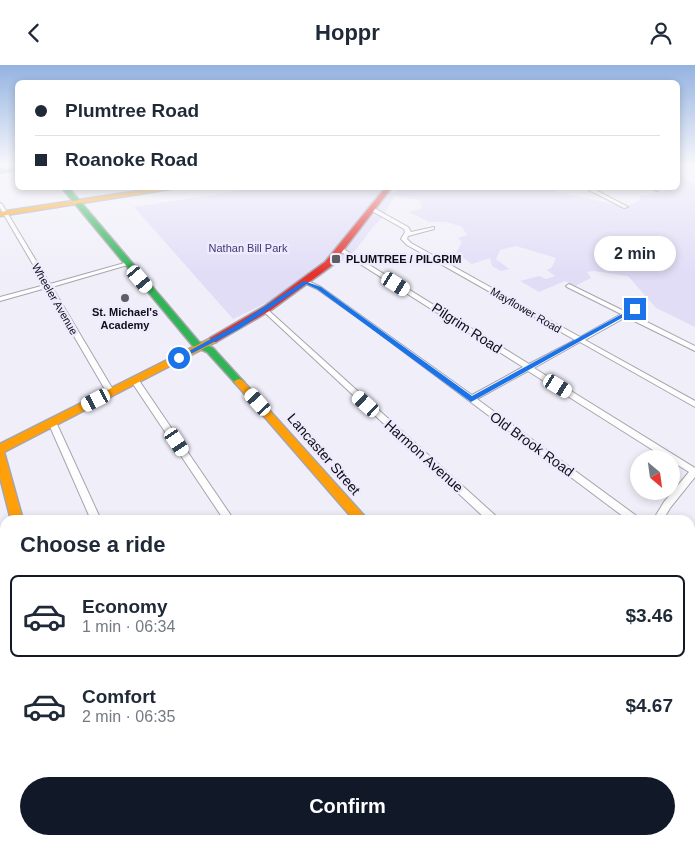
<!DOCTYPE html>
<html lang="en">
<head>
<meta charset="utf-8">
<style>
	:root { --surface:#fff; --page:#f6f6f7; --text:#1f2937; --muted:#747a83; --line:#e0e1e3; --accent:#111827 }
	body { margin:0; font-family:Helvetica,sans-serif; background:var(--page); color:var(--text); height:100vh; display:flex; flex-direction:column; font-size:19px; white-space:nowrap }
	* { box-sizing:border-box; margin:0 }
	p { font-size:16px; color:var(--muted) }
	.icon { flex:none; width:28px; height:28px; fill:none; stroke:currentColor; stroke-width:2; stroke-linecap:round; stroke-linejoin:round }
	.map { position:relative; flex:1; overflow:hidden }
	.panel { position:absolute; left:0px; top:450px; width:695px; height:330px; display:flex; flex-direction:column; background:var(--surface); border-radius:15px 15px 0 0; box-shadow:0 2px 8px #0003 }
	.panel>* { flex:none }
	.guide { position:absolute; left:15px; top:15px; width:665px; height:110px; border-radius:8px; box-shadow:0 2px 8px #0003; display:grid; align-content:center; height:110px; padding:0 20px; background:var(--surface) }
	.needle { width:32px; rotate:151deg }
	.fabs { position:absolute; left:630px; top:385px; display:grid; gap:10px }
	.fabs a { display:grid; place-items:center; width:50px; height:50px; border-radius:50%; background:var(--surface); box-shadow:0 2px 8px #0003; font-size:25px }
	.end { position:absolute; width:22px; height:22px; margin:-11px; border:6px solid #1a73e8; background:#fff; box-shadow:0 0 0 2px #fff }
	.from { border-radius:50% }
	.bubble { position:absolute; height:35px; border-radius:18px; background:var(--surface); box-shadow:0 2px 8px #0003; font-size:16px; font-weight:600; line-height:35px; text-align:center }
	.car { position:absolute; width:15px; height:30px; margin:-15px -8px; border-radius:6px; box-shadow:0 0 4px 1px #0007; background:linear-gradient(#fff 24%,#345 0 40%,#fff 0 76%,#345 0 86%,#fff 0) }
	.guide b { display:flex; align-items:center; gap:18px; height:48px; font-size:19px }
	.guide b+b { border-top:1px solid var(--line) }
	.guide i { width:12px; height:12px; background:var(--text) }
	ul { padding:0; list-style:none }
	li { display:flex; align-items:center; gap:15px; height:82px; margin:0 10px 8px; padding:0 10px; border:2px solid transparent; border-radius:8px }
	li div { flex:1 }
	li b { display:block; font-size:19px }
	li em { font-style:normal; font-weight:600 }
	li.on { border-color:var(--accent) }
	li>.icon { width:45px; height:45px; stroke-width:1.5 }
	h2 { padding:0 20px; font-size:22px; line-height:60px }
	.cta { display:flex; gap:10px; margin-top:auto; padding:10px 20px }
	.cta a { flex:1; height:58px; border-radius:30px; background:var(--accent); color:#fff; font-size:20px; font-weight:600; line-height:58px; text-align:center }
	header { display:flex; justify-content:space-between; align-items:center; height:65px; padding:0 20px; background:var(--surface); font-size:22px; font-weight:600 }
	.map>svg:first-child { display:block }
	.green { fill:#e1ddf7 }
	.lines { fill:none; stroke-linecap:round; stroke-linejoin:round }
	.street-casing { stroke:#a6a5ad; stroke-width:2 }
	.fast-casing { stroke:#a6a5ad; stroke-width:3 }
	.slow-casing { stroke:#a6a5ad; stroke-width:3 }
	.jam-casing { stroke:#a6a5ad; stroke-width:3 }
	.street { fill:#fdfdfe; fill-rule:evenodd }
	.fast { fill:#30b455; fill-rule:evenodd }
	.slow { fill:#ff9f0a; fill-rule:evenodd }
	.jam { fill:#e5322d; fill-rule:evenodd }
	.route { fill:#1a73e8 }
	.poi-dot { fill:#5e5d65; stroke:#edebfd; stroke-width:2 }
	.labels { text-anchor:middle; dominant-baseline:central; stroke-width:5; stroke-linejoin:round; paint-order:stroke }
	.far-park-label { font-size:11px; fill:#453674; stroke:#edebfd }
	.far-poi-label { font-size:11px; font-weight:bold; fill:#0f0e15; stroke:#edebfd; text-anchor:start }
	.far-street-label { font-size:11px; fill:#0f0e15; stroke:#edebfd }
	.street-label { font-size:14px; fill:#0f0e15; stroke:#edebfd }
</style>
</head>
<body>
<header><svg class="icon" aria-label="back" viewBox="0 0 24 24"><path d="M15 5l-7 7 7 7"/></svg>Hoppr<svg class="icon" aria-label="person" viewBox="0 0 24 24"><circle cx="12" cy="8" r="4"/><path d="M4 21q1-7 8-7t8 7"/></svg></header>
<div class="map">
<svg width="695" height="780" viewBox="0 0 695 780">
	<rect width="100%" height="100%" fill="#f0eff9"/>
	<!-- green -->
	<polygon class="green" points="678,108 695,119 691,120 695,122 695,262 656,243 628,211 594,206 587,207 591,213 575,221 565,216 539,227 520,216 539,211 546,214 555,211 547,205 552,202 556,193 516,181 500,185 496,194 509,204 501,206 492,201 490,193 472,199 456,188 462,177 458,173 467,170 462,162 447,157 429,157 409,147 421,143 422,139 419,135 394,131 383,152 372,163 355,186 320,212 233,254 134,142 256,123 386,122 393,128 398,122 551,122 558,127 626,142 640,135 640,131 662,127 670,123 678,122"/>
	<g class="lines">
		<!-- street casing -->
		<g class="street-casing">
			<g id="street">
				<polygon points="583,122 590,122 628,142 624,143"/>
				<polygon points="649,122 656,122 659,125 657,126"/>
				<polygon points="0,138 2,139 50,219 128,197 131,199 52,222 115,328 114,330 111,331 107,328 46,223 0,236 0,232 45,220 0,143"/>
				<polygon points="370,143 374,143 408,162 411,167 434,162 434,164 408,171 407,174 411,178 580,272 621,249 567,222 566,221 569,219 626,247 643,238 647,238 647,240 631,249 695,281 695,286 693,285 626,252 585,275 695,336 695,342 580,277 534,303 695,403 695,412 670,443 663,455 653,455 664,437 689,407 671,396 671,394 667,394 528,306 477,334 638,452 640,455 628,455 368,260 317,224 304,218 304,216 306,215 321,222 472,330 523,302 338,185 338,183 342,183 529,299 575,275 407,180 401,174 405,167 404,164 370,145"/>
				<polygon points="265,243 267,244 497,452 499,455 487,455 263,246 263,244"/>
				<polygon points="132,314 138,314 234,455 224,455 131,316"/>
				<polygon points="52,354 56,357 101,455 91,455 48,357"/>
				<polygon points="690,489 695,492 695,502 690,499"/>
				<polygon points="204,775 223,775 221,780 202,780"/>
				<polygon points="506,775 523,775 521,780 504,780"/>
			</g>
		</g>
		<!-- fast casing -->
		<g class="fast-casing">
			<g id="fast">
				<polygon points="18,101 18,104 0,108 0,104"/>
				<polygon points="61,122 68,122 199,277 213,283 242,315 244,317 242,319 236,319 207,287 193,281"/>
			</g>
		</g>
		<!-- slow casing -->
		<g class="slow-casing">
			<g id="slow">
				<polygon points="165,122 183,122 0,151 0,147"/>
				<polygon points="213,272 217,275 216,277 4,387 23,455 11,455 0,412 0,379"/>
				<polygon points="239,314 242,315 368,455 354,455 236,319 234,317 236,315"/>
			</g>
		</g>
		<!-- jam casing -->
		<g class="jam-casing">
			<g id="jam">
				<polygon points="386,122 392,122 331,201 271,245 216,277 210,277 210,273 265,241 325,197"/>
				<polygon points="94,775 114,775 116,780 96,780"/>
			</g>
		</g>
		<!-- street -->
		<use href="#street" class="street"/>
		<!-- fast -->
		<use href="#fast" class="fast"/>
		<!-- slow -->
		<use href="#slow" class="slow"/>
		<!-- jam -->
		<use href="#jam" class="jam"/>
	</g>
	<!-- sky -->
	<linearGradient id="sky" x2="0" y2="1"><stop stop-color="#94b3e1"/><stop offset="0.48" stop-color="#f8f8fc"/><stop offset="1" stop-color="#f8f8fc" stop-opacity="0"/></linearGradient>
	<rect width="695" height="209" fill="url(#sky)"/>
	<!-- route -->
	<polygon class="route" points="304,216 321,222 472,331 633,243 638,244 471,337 317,224 306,219 239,264 181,294 176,293 235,261"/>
	<!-- markers -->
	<g class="poi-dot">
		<rect x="331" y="189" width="10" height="10" rx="2.5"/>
		<circle cx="125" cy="233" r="5"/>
	</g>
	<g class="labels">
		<!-- far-park labels -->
		<g class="far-park-label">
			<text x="248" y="183">Nathan Bill Park</text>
		</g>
		<!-- far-poi labels -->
		<g class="far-poi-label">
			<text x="346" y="194">PLUMTREE / PILGRIM</text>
			<text x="125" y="247" text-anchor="middle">St. Michael's<tspan x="125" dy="13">Academy</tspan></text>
		</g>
		<!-- far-street labels -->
		<g class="far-street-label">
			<text transform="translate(55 234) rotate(60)">Wheeler Avenue</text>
			<text transform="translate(526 245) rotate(30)">Mayflower Road</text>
		</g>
		<!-- street labels -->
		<g class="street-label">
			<text transform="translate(467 263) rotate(33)">Pilgrim Road</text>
			<text transform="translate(532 379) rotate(36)">Old Brook Road</text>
			<text transform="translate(324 389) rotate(49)">Lancaster Street</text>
			<text transform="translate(424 391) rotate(42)">Harmon Avenue</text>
		</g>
	</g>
</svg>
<div class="fabs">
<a><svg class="needle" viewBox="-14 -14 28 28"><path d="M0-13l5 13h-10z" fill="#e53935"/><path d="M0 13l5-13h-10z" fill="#747a83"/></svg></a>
</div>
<i class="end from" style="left:179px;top:293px"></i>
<i class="end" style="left:635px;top:244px"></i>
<div class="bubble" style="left:594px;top:171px;width:82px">2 min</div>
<i class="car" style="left:140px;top:214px;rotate:140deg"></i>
<i class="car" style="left:396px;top:219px;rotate:122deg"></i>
<i class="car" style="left:558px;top:321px;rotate:121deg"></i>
<i class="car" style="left:96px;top:335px;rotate:243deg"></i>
<i class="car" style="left:258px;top:337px;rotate:318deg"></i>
<i class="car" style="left:366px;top:339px;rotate:312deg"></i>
<i class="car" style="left:177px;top:377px;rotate:146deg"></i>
<div class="guide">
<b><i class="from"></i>Plumtree Road</b>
<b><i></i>Roanoke Road</b>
</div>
<section class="panel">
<h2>Choose a ride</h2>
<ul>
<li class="on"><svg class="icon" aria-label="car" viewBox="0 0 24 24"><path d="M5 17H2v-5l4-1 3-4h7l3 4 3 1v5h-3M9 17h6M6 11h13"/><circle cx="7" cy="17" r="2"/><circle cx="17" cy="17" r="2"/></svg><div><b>Economy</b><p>1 min · 06:34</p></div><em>$3.46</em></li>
<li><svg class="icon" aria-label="car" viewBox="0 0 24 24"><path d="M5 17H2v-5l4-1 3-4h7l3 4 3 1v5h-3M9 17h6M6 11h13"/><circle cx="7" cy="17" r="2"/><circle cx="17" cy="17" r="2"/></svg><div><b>Comfort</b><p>2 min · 06:35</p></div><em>$4.67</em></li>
</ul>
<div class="cta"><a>Confirm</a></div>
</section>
</div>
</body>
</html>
